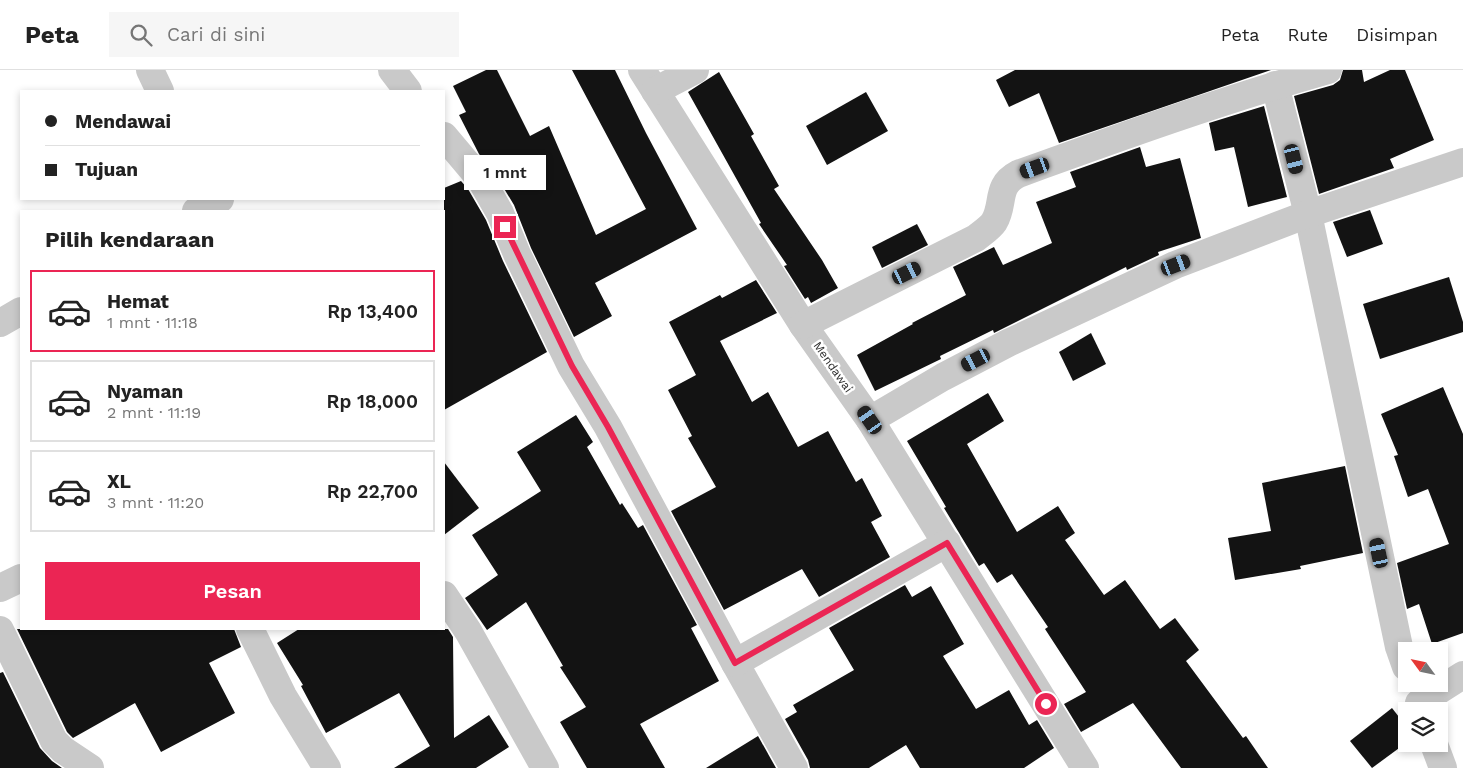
<!DOCTYPE html>
<html lang="id">
<head>
<meta charset="utf-8">
<style>
	:root { --surface:#fff; --page:#f6f6f6; --text:#222; --muted:#767676; --line:#e0e0e0; --accent:#eb2554 }
	body { margin:0; font-family:"Work Sans",sans-serif; background:var(--page); color:var(--text); height:100vh; display:flex; flex-direction:column; font-size:19px; white-space:nowrap }
	* { box-sizing:border-box; margin:0 }
	p { font-size:16px; color:var(--muted) }
	.icon { flex:none; width:28px; height:28px; fill:none; stroke:currentColor; stroke-width:2; stroke-linecap:round; stroke-linejoin:round }
	.map { position:relative; flex:1; overflow:hidden }
	.sheet { position:absolute; left:20px; top:140px; width:425px; height:420px; display:flex; flex-direction:column; background:var(--surface); border-radius:0px; box-shadow:0 2px 8px #0003 }
	.sheet>* { flex:none }
	.top-card { position:absolute; left:20px; top:20px; width:425px; height:110px; border-radius:0px; box-shadow:0 2px 8px #0003; display:grid; align-content:center; height:110px; padding:0 25px; background:var(--surface) }
	.needle { width:32px; rotate:303deg }
	.buttons { position:absolute; left:1398px; top:572px; display:grid; gap:10px }
	.buttons a { display:grid; place-items:center; width:50px; height:50px; border-radius:0px; background:var(--surface); box-shadow:0 2px 8px #0003; font-size:25px }
	.end { position:absolute; width:22px; height:22px; margin:-11px; border:6px solid #eb2554; background:#fff; box-shadow:0 0 0 2px #fff }
	.from { border-radius:50% }
	.bubble { position:absolute; height:35px; border-radius:0px; background:var(--surface); box-shadow:0 2px 8px #0003; font-size:16px; font-weight:600; line-height:35px; text-align:center }
	.car { position:absolute; width:15px; height:30px; margin:-15px -8px; border-radius:6px; box-shadow:0 0 4px 1px #0007; background:linear-gradient(#222 24%,#8ab4d8 0 40%,#222 0 76%,#8ab4d8 0 86%,#222 0) }
	.top-card b { display:flex; align-items:center; gap:18px; height:48px; font-size:19px }
	.top-card b+b { border-top:1px solid var(--line) }
	.top-card i { width:12px; height:12px; background:var(--text) }
	ul { padding:0; list-style:none }
	li { display:flex; align-items:center; gap:15px; height:82px; margin:0 10px 8px; padding:0 15px; border:2px solid var(--line); border-radius:0px }
	li div { flex:1 }
	li b { display:block; font-size:19px }
	li em { font-style:normal; font-weight:600 }
	li.current { border-color:var(--accent) }
	li>.icon { width:45px; height:45px; stroke-width:1.5 }
	h2 { padding:0 25px; font-size:22px; line-height:60px }
	.cta { display:flex; gap:10px; margin-top:auto; padding:10px 25px }
	.cta a { flex:1; height:58px; border-radius:0px; background:var(--accent); color:#fff; font-size:20px; font-weight:600; line-height:58px; text-align:center }
	header { display:flex; align-items:center; gap:30px; box-sizing:border-box; height:70px; padding:0 25px; background:var(--surface); border-bottom:1px solid var(--line) }
	header strong { font-size:24px }
	nav { display:flex; gap:28px; margin-inline-start:auto; font-size:18px }
	.search { width:350px; height:45px; background:var(--page); display:flex; align-items:center; gap:12px; box-sizing:border-box; padding:0 18px; border-radius:0px; color:var(--muted); font-size:19px }
	.map>svg:first-child { display:block }
	.building { fill:#131313 }
	.lines { fill:none; stroke-linecap:round; stroke-linejoin:round }
	.minor { stroke:#c9c9c9; stroke-width:28 }
	.route { stroke:#eb2554; stroke-width:6 }
	.labels { text-anchor:middle; dominant-baseline:central; stroke-width:5; stroke-linejoin:round; paint-order:stroke }
	.street-label { font-size:12px; fill:#2c2c2c; stroke:#fff }
</style>
</head>
<body>
<header>
<strong>Peta</strong>
<div class="search"><svg class="icon" aria-label="search" viewBox="0 0 24 24"><circle cx="10" cy="10" r="6"/><path d="M15 15l6 6"/></svg>Cari di sini</div>
<nav><a>Peta</a><a>Rute</a><a>Disimpan</a></nav>
</header>
<div class="map">
<svg width="1463" height="698" viewBox="0 0 1463 698">
	<rect width="100%" height="100%" fill="#fff"/>
	<!-- building -->
	<g class="building">
		<polygon points="486,0 497,0 530,66 549,56 596,165 646,139 572,0 615,0 646,63 697,159 595,213 612,246 574,267 531,178 514,135 494,102 479,84 459,45 466,42 453,16"/>
		<polygon points="1015,0 1271,0 1059,73 1039,23 1009,37 996,10"/>
		<polygon points="1343,0 1362,0 1364,12 1390,0 1405,0 1434,70 1390,89 1394,98 1319,124 1294,26 1333,15 1340,10"/>
		<polygon points="719,2 754,64 751,66 779,116 774,119 822,190 838,218 811,233 808,227 805,229 784,196 787,195 759,154 761,153 688,22"/>
		<polygon points="866,22 888,61 827,95 806,56"/>
		<polygon points="1264,36 1287,127 1248,137 1234,77 1215,81 1209,53"/>
		<polygon points="1140,77 1146,97 1180,88 1201,168 1158,182 1159,185 1127,200 1126,197 994,263 993,260 940,286 941,289 875,321 857,285 913,254 912,253 966,225 953,197 994,177 1003,195 1052,173 1036,132 1076,117 1070,102"/>
		<polygon points="461,111 468,119 486,150 503,191 547,282 444,340 444,118"/>
		<polygon points="1370,140 1383,174 1347,187 1333,152"/>
		<polygon points="917,154 928,175 882,198 872,177"/>
		<polygon points="1449,207 1463,252 1463,262 1380,289 1363,234"/>
		<polygon points="756,210 777,243 720,271 752,332 768,322 798,377 828,361 856,412 862,408 882,446 871,452 890,487 819,527 802,499 724,540 671,441 716,417 688,368 692,366 668,320 696,305 669,252 720,225 722,228"/>
		<polygon points="1091,263 1106,294 1073,311 1059,282"/>
		<polygon points="1443,317 1463,364 1463,563 1432,574 1419,534 1407,539 1397,493 1449,474 1428,419 1408,427 1394,386 1398,385 1381,344"/>
		<polygon points="988,323 1004,351 967,374 1017,462 1058,436 1075,463 1065,470 1104,525 1125,510 1160,559 1175,548 1199,580 1186,591 1243,668 1246,666 1268,698 1181,698 1133,633 1081,662 1064,634 1086,622 1045,559 1048,557 1012,504 997,513 984,493 979,496 944,438 946,437 907,371"/>
		<polygon points="576,345 593,372 587,377 620,435 622,433 638,458 643,455 697,555 691,558 719,611 640,654 665,698 587,698 560,652 586,637 560,597 563,596 526,532 487,560 465,528 498,505 472,465 541,421 517,382"/>
		<polygon points="444,392 479,438 444,465"/>
		<polygon points="1345,396 1363,483 1300,496 1301,499 1235,510 1228,468 1271,461 1262,413"/>
		<polygon points="905,515 912,527 931,516 964,574 943,586 976,639 1009,620 1029,655 1037,650 1054,678 1024,698 920,698 906,675 869,698 810,698 808,690 785,649 797,642 793,635 854,600 829,558"/>
		<polygon points="17,559 234,559 241,577 209,593 235,643 161,682 135,633 73,668 67,662"/>
		<polygon points="299,559 448,559 453,567 454,668 489,645 509,677 476,698 394,698 430,676 399,623 326,663 301,616 303,615 277,573"/>
		<polygon points="3,602 40,678 52,691 62,698 0,698 0,603"/>
		<polygon points="1392,638 1406,656 1406,673 1372,698 1350,671"/>
		<polygon points="758,666 776,698 706,698"/>
	</g>
	<g class="lines">
		<!-- minor -->
		<g class="minor">
			<polyline points="150,0 160,21"/>
			<polyline points="392,0 408,21"/>
			<polyline points="642,0 803,255 870,350 1085,698"/>
			<polyline points="1275,15 1308,144 1399,577 1406,597"/>
			<polyline points="655,21 695,0"/>
			<polyline points="444,66 481,110 500,143 517,184 571,296 608,357 735,593 794,698"/>
			<polyline points="196,141 220,129"/>
			<polyline points="0,253 21,241"/>
			<path d="M 803,255 L 976,168 C 982,163 990,158 994,152 C 1005,134 995,116 1018,104 C 1120,67 1223,30 1328,0"/>
			<polyline points="870,350 943,307 1008,273 1175,195 1308,144 1463,92"/>
			<polyline points="0,518 21,508"/>
			<polyline points="444,525 468,561 545,698"/>
			<polyline points="250,559 283,626 327,698"/>
			<polyline points="0,560 54,671 63,680 90,698"/>
			<polyline points="735,593 947,473"/>
			<polyline points="1419,633 1463,605"/>
			<polyline points="1434,674 1443,698"/>
		</g>
	</g>
	<g class="lines">
		<!-- route -->
		<polyline class="route" points="505,157 572,296 608,357 735,593 947,473 1046,634"/>
	</g>
	<g class="labels">
		<!-- street labels -->
		<g class="street-label">
			<text transform="translate(833 297) rotate(55)">Mendawai</text>
		</g>
	</g>
</svg>
<div class="buttons">
<a><svg class="needle" viewBox="-14 -14 28 28"><path d="M0-13l5 13h-10z" fill="#e53935"/><path d="M0 13l5-13h-10z" fill="#767676"/></svg></a>
<a><svg class="icon" aria-label="layers" viewBox="0 0 24 24"><path d="M12 4l9 5-9 5-9-5zM3 14l9 5 9-5"/></svg></a>
</div>
<i class="end from" style="left:1046px;top:634px"></i>
<i class="end" style="left:505px;top:157px"></i>
<div class="bubble" style="left:464px;top:85px;width:82px">1 mnt</div>
<i class="car" style="left:1294px;top:89px;rotate:166deg"></i>
<i class="car" style="left:1035px;top:98px;rotate:250deg"></i>
<i class="car" style="left:1176px;top:195px;rotate:69deg"></i>
<i class="car" style="left:907px;top:203px;rotate:64deg"></i>
<i class="car" style="left:976px;top:290px;rotate:243deg"></i>
<i class="car" style="left:870px;top:350px;rotate:325deg"></i>
<i class="car" style="left:1379px;top:483px;rotate:348deg"></i>
<div class="top-card">
<b><i class="from"></i>Mendawai</b>
<b><i></i>Tujuan</b>
</div>
<section class="sheet">
<h2>Pilih kendaraan</h2>
<ul>
<li class="current"><svg class="icon" aria-label="car" viewBox="0 0 24 24"><path d="M5 17H2v-5l4-1 3-4h7l3 4 3 1v5h-3M9 17h6M6 11h13"/><circle cx="7" cy="17" r="2"/><circle cx="17" cy="17" r="2"/></svg><div><b>Hemat</b><p>1 mnt · 11:18</p></div><em>Rp 13,400</em></li>
<li><svg class="icon" aria-label="car" viewBox="0 0 24 24"><path d="M5 17H2v-5l4-1 3-4h7l3 4 3 1v5h-3M9 17h6M6 11h13"/><circle cx="7" cy="17" r="2"/><circle cx="17" cy="17" r="2"/></svg><div><b>Nyaman</b><p>2 mnt · 11:19</p></div><em>Rp 18,000</em></li>
<li><svg class="icon" aria-label="car" viewBox="0 0 24 24"><path d="M5 17H2v-5l4-1 3-4h7l3 4 3 1v5h-3M9 17h6M6 11h13"/><circle cx="7" cy="17" r="2"/><circle cx="17" cy="17" r="2"/></svg><div><b>XL</b><p>3 mnt · 11:20</p></div><em>Rp 22,700</em></li>
</ul>
<div class="cta"><a>Pesan</a></div>
</section>
</div>
</body>
</html>
